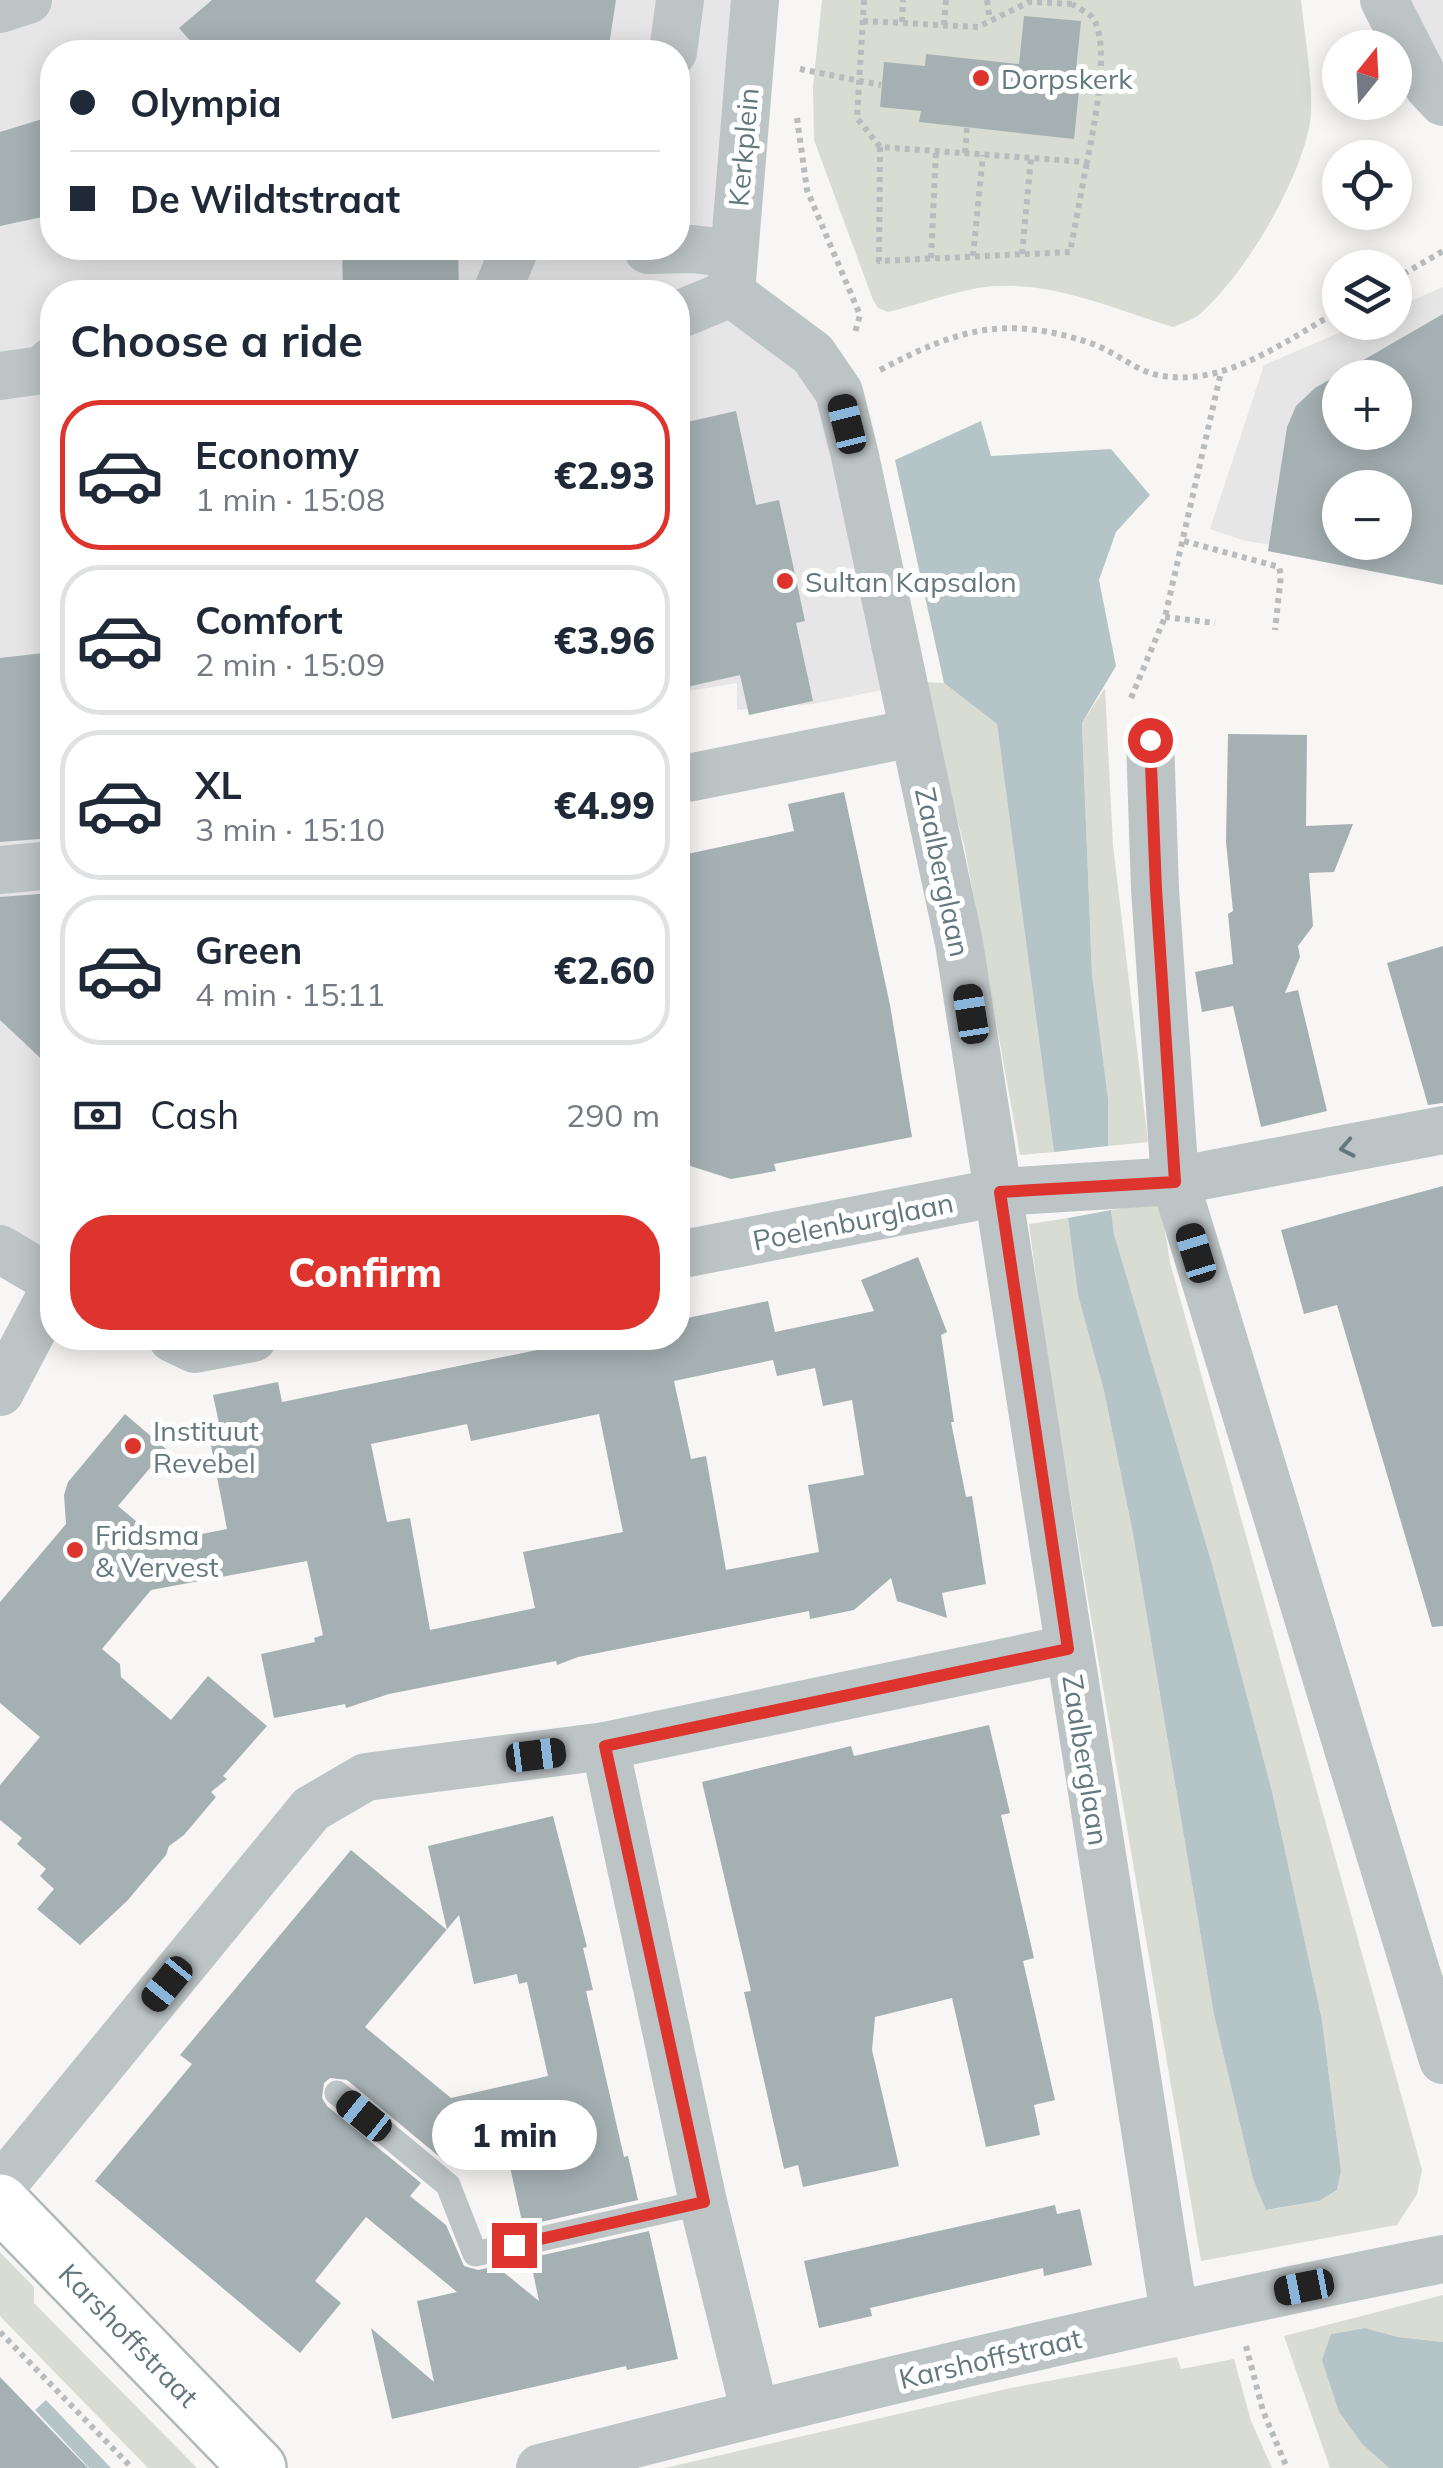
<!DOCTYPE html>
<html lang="en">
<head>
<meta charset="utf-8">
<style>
	:root { --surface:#fff; --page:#f2f2f3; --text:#1f2937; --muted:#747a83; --line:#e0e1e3; --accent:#dd342e }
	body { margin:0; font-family:Mulish,sans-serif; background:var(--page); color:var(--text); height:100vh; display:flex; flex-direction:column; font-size:38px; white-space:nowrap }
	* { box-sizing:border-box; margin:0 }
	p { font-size:32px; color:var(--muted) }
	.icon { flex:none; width:55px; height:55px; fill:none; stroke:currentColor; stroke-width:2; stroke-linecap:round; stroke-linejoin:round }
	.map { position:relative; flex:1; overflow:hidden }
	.panel { position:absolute; left:40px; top:280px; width:650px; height:1070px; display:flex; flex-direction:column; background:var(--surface); border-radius:40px; box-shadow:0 5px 25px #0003 }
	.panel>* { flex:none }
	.hud { position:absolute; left:40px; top:40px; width:650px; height:220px; border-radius:40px; box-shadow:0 5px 25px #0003; display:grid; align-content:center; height:220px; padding:0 30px; background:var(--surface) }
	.needle { width:65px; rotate:18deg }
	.controls { position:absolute; left:1322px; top:30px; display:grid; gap:20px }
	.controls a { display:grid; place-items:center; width:90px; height:90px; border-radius:50%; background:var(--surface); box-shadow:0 5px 25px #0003; font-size:50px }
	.end { position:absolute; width:45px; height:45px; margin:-22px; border:12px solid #dd342e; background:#fff; box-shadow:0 0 0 5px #fff }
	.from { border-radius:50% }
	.bubble { position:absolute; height:70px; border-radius:35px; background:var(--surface); box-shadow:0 5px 25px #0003; font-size:32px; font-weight:800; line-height:70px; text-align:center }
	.car { position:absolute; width:30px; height:60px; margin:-30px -15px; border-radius:12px; box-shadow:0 0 8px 2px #0007; background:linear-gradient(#222 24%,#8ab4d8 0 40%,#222 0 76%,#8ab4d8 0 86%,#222 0) }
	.hud b { display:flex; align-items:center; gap:35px; height:95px; font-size:38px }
	.hud b+b { border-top:2px solid var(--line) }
	.hud i { width:25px; height:25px; background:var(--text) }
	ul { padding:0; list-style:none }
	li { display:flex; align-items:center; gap:30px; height:150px; margin:0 20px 15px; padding:0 10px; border:5px solid var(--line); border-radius:40px }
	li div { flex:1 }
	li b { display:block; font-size:38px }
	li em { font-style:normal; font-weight:800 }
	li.active { border-color:var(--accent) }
	li>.icon { width:90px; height:90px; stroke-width:1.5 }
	h2 { padding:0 30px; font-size:45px; line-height:120px }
	.pay { display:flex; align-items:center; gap:25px; height:110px; padding:0 30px; font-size:38px }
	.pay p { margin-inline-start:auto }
	.button { display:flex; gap:20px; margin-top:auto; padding:20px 30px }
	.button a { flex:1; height:115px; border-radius:40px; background:var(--accent); color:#fff; font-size:40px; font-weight:800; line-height:115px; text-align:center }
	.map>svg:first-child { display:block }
	.built { fill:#e5e6e5; fill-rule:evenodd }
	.green { fill:#d8dcd3 }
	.water { fill:#b5c5c7 }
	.building { fill:#a5b0b3; fill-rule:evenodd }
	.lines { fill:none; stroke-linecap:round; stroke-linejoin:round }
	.secondary-casing { stroke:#b0b8ba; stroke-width:60 }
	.path { stroke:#b8bcbe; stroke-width:6; stroke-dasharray:5 5; stroke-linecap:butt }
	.lane { stroke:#bdc4c6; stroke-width:25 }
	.street { stroke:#bdc4c6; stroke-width:48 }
	.secondary { stroke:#fff; stroke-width:55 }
	.oneway { stroke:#63787e }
	.route { stroke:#dd342e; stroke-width:12 }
	.poi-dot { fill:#dd342e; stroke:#fff; stroke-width:4 }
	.labels { text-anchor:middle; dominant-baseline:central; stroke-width:10; stroke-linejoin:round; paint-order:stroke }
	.poi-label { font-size:28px; fill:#63787e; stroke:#fff; text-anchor:start }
	.street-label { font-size:28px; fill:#63787e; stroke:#fff }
</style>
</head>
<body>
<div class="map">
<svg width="1443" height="2468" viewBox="0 0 1443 2468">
	<rect width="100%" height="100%" fill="#f7f6f4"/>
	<!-- built -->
	<g class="built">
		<path d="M 0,0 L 755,0 L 731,293 L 813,354 L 922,682 L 813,704 L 737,710 L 737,683 L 678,693 L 678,292 L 52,292 L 52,1280 L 0,1249 ZM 52,52 L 678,52 L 678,248 L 52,248 Z"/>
		<polygon points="1384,0 1443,0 1443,102"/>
		<path d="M 1443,287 L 1443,572 L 1246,541 L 1210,529 L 1264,365 L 1362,323 L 1395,322 L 1395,308 ZM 1340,378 L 1395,378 L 1395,432 L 1340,432 ZM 1340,488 L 1395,488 L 1395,542 L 1340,542 Z"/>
	</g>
	<!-- green -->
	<g class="green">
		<path d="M 822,0 L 1301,0 C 1304,31 1315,95 1310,123 C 1299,183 1246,273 1200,314 C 1193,320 1182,323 1173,327 C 1111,308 1044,277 978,288 C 948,293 918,305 888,312 L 878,308 L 873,300 L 814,140 L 813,86 Z"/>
		<polygon points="922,682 944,683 997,724 1054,1152 1020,1155 965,849"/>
		<polygon points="1105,688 1113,845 1148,1142 1108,1146 1108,1098 1092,974 1082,723"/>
		<polygon points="1160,1202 1170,1262 1422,2170 1417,2194 1397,2225 1201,2261 1047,1360 1029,1224 1068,1218 1078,1295 1104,1391 1133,1534 1214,2015 1253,2179 1267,2210 1319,2201 1337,2190 1341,2171 1322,2020 1272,1791 1212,1564 1114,1234 1111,1210"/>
		<polygon points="0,2252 34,2287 34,2303 197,2468 148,2468 0,2316"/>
		<polygon points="1443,2295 1443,2342 1398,2337 1365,2328 1331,2334 1323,2360 1339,2412 1362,2444 1389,2468 1330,2468 1284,2336"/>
		<polygon points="1177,2357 1181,2369 1234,2359 1251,2421 1272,2468 665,2468 1011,2388"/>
	</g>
	<!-- water -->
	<g class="water">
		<polygon points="981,421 991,456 1111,449 1150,495 1116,532 1099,580 1116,666 1082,723 1092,974 1108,1098 1108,1146 1054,1152 997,724 944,683 895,460"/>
		<polygon points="1111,1210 1114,1234 1212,1564 1272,1791 1322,2020 1341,2171 1337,2190 1319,2201 1266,2210 1253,2179 1214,2015 1133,1534 1104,1391 1078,1295 1068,1218"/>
		<polygon points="1365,2328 1398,2337 1443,2342 1443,2468 1389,2468 1362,2444 1339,2412 1322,2360 1331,2334"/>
		<polygon points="46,2400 111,2468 89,2468 35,2410"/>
	</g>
	<!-- building -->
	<g class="building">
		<polygon points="212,0 616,0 608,52 200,52 179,28"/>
		<polygon points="1024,16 1081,21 1076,70 1081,71 1074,139 919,122 921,111 880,107 884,62 925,66 926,54 1019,64"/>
		<polygon points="52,116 52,215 0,226 0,132"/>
		<polygon points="342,248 458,248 459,292 343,292"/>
		<path d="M 1443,314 L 1443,585 L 1268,551 L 1287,427 L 1296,406 L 1315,388 ZM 1340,378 L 1395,378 L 1395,432 L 1340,432 ZM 1340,488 L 1395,488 L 1395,542 L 1340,542 Z"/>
		<polygon points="736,411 756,505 779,500 805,621 796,623 813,701 749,715 740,675 678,689 678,424"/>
		<polygon points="52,652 52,838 0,842 0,658"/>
		<polygon points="1228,734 1307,735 1306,826 1353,824 1334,872 1309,873 1313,926 1298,946 1300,957 1285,993 1298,990 1327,1111 1261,1127 1233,1006 1202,1012 1195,972 1233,964 1228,914 1233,911 1226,842"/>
		<polygon points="844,792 890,1005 912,1137 774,1164 776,1171 731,1179 678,1162 678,856 794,831 788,804"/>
		<polygon points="52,893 52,1069 0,1020 0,897"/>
		<polygon points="1443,946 1443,1103 1428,1105 1387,963"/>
		<polygon points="1443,1186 1443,1626 1432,1627 1337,1305 1304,1314 1281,1230"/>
		<path d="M 918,1257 L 947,1332 L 941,1335 L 954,1422 L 951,1422 L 966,1497 L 972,1496 L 986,1584 L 942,1593 L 947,1618 L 897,1601 L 891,1578 L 854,1610 L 810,1619 L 809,1611 L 578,1657 L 557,1665 L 556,1661 L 389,1694 L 346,1708 L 345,1704 L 274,1718 L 261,1654 L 315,1642 L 314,1638 L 323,1635 L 307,1561 L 151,1590 L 102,1649 L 120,1664 L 121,1677 L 171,1720 L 208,1676 L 267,1726 L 223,1776 L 227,1779 L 211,1792 L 216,1797 L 184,1835 L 169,1846 L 166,1855 L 127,1901 L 80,1945 L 37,1909 L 54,1889 L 40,1876 L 46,1869 L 17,1844 L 22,1838 L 0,1820 L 0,1785 L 40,1737 L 0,1703 L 0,1602 L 66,1524 L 64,1495 L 68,1482 L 125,1414 L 166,1449 L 118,1506 L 161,1542 L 227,1529 L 208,1430 L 220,1428 L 213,1395 L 278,1382 L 282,1402 L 596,1338 L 678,1338 L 678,1320 L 768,1301 L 775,1332 L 874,1311 L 861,1280 ZM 773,1360 L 777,1376 L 815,1368 L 823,1406 L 852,1400 L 864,1475 L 808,1485 L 819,1552 L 726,1570 L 706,1456 L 691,1459 L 674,1381 ZM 599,1414 L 623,1532 L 523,1552 L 535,1608 L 430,1630 L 410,1518 L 387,1522 L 371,1444 L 467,1424 L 471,1441 Z"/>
		<polygon points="989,1725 1010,1813 1001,1815 1034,1958 1023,1961 1055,2100 1034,2105 1040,2135 986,2147 952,1998 875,2017 872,2050 899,2166 803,2187 798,2165 784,2169 744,1992 751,1991 702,1782 851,1746 854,1756"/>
		<path d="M 553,1816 L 587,1947 L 583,1948 L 593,1990 L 586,1991 L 624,2157 L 628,2156 L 638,2200 L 523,2226 L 504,2140 L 449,2150 L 442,2159 L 347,2080 L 330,2078 L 324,2083 L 322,2098 L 327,2106 L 421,2183 L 410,2196 L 446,2225 L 464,2266 L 478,2270 L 496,2266 L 539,2301 L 530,2258 L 649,2231 L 678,2359 L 627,2370 L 626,2366 L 392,2419 L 371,2328 L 434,2382 L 417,2301 L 457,2292 L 366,2217 L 315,2281 L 341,2303 L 300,2353 L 95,2181 L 192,2064 L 180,2055 L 351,1850 L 447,1930 L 428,1846 ZM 459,1915 L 474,1984 L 517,1974 L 519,1984 L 527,1982 L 548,2076 L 451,2098 L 365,2027 Z"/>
		<polygon points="1055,2205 1057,2214 1080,2209 1092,2265 1044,2276 1043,2268 870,2308 872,2316 819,2328 804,2261"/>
		<polygon points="0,2377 88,2468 0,2468"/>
	</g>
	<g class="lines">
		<!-- secondary casing -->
		<g class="secondary-casing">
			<polyline id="secondary" points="0,2202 258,2468"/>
		</g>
		<!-- path -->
		<g class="path">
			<path d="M 864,0 L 857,118 L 880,147 L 1087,162 C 1093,132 1112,41 1092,17 C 1087,12 1078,8 1072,4"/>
			<polyline points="987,0 990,20"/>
			<polyline points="863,21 978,27 1029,2 1072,4 1073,1"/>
			<polyline points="902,22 903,0"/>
			<polyline points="944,25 946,0"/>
			<polyline points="800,69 881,85"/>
			<polyline points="797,118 807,190 860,315 855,333"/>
			<polyline points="880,147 879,261 1070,252 1087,162"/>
			<polyline points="965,153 967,127"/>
			<polyline points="1022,254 1031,158"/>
			<polyline points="973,256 983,155"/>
			<polyline points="931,258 936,151"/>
			<polyline points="1395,279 1443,251"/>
			<path d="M 880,370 C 958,329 1006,314 1093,344 C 1116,352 1138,373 1163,376 C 1227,386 1287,340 1340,310"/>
			<polyline points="1184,541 1279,567 1281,575 1275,630"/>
			<polyline points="1165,617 1215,623"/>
			<polyline points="1131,698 1165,617 1221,372"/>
			<polyline points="0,2332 132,2468"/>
			<polyline points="1246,2346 1263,2411 1287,2468"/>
		</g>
		<!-- lane -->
		<polyline class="lane" points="337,2093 448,2185 475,2254 703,2202"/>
		<!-- street -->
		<g class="street">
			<polyline points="1384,0 1428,86 1443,102"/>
			<polyline points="0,9 28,0"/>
			<polyline points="673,52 680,0"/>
			<polyline points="648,250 693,249 734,254"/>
			<polyline points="497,292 515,248"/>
			<polyline points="731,293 813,354 839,392 855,456 959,943 1174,2314"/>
			<polyline points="731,293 755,0"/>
			<polyline points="678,315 731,293"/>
			<polyline points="0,376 42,370 52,361"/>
			<polyline points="1150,740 1155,889 1175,1181 1443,2060"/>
			<polyline points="678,780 913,733"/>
			<polyline points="0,870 52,865"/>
			<polyline points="0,1249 52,1280"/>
			<polyline points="678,1255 1000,1192 1175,1181 1443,1130"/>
			<polyline points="172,1338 195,1349 253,1338"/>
			<polyline points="0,1392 52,1293"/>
			<polyline points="605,1746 703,2202 755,2413"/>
			<polyline points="0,2188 311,1809 366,1777 605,1746 1068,1649"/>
			<path d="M 540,2468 C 840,2391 1140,2319 1443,2259"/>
		</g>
		<!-- secondary -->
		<use href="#secondary" class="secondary"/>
	</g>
	<!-- one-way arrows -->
	<defs><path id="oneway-chevron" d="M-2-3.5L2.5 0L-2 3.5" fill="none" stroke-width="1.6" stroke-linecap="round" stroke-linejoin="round" transform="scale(2.5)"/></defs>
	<use class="oneway" href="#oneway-chevron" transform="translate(1347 1148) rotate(169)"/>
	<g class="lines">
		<!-- route -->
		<polyline class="route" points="514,2245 704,2202 605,1746 1068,1649 1000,1192 1175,1182 1156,889 1150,740"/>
	</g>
	<!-- markers -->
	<g class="poi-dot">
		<circle cx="981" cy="78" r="10"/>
		<circle cx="785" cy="581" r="10"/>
		<circle cx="133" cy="1446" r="10"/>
		<circle cx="75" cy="1550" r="10"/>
	</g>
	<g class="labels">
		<!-- poi labels -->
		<g class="poi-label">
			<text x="1001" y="78">Dorpskerk</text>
			<text x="805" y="581">Sultan Kapsalon</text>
			<text x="153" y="1430">Instituut<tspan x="153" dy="32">Revebel</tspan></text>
			<text x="95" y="1534">Fridsma<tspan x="95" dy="32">&amp; Vervest</tspan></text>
		</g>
		<!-- street labels -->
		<g class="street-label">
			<text transform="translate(743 147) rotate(-85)">Kerkplein</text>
			<text transform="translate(943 872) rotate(78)">Zaalberglaan</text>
			<text transform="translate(853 1221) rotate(-11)">Poelenburglaan</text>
			<text transform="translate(1086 1760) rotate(81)">Zaalberglaan</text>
			<text transform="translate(129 2335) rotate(46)">Karshoffstraat</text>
			<text transform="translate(990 2358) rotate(-13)">Karshoffstraat</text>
		</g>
	</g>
</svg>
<div class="controls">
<a><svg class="needle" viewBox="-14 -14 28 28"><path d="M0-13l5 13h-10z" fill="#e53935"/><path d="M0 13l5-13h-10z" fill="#747a83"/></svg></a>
<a><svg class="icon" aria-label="locate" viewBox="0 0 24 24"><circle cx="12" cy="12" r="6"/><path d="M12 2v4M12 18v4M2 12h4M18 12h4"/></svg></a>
<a><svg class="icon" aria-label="layers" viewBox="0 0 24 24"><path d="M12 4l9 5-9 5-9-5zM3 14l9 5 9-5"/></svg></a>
<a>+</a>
<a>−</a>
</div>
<i class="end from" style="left:1150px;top:740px"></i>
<i class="end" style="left:514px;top:2245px"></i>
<div class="bubble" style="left:432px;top:2100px;width:165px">1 min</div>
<i class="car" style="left:847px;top:424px;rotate:346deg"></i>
<i class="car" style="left:971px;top:1014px;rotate:351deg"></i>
<i class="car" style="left:1196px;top:1253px;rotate:343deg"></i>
<i class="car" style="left:536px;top:1755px;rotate:83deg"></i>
<i class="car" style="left:167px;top:1984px;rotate:219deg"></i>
<i class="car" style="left:364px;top:2116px;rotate:309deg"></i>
<i class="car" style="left:1304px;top:2287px;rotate:259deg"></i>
<div class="hud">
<b><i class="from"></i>Olympia</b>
<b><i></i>De Wildtstraat</b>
</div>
<section class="panel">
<h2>Choose a ride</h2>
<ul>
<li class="active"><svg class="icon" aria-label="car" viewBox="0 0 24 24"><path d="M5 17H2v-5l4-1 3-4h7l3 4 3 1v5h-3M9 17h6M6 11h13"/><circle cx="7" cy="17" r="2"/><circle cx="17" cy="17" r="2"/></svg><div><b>Economy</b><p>1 min · 15:08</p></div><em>€2.93</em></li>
<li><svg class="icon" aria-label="car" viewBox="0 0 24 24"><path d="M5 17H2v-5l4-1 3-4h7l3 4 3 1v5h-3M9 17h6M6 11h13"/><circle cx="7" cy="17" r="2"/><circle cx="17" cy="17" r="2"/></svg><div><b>Comfort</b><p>2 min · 15:09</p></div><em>€3.96</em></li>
<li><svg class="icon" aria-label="car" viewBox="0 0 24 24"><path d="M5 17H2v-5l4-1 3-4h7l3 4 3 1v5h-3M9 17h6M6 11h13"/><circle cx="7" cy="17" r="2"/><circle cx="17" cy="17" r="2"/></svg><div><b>XL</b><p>3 min · 15:10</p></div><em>€4.99</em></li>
<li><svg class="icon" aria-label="car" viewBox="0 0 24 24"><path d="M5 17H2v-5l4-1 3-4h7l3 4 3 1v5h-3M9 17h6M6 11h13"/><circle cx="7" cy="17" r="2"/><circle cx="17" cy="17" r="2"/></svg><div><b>Green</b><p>4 min · 15:11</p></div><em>€2.60</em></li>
</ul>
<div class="pay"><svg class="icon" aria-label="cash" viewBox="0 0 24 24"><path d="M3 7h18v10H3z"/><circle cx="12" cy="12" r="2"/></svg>Cash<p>290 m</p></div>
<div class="button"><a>Confirm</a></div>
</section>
</div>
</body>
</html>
